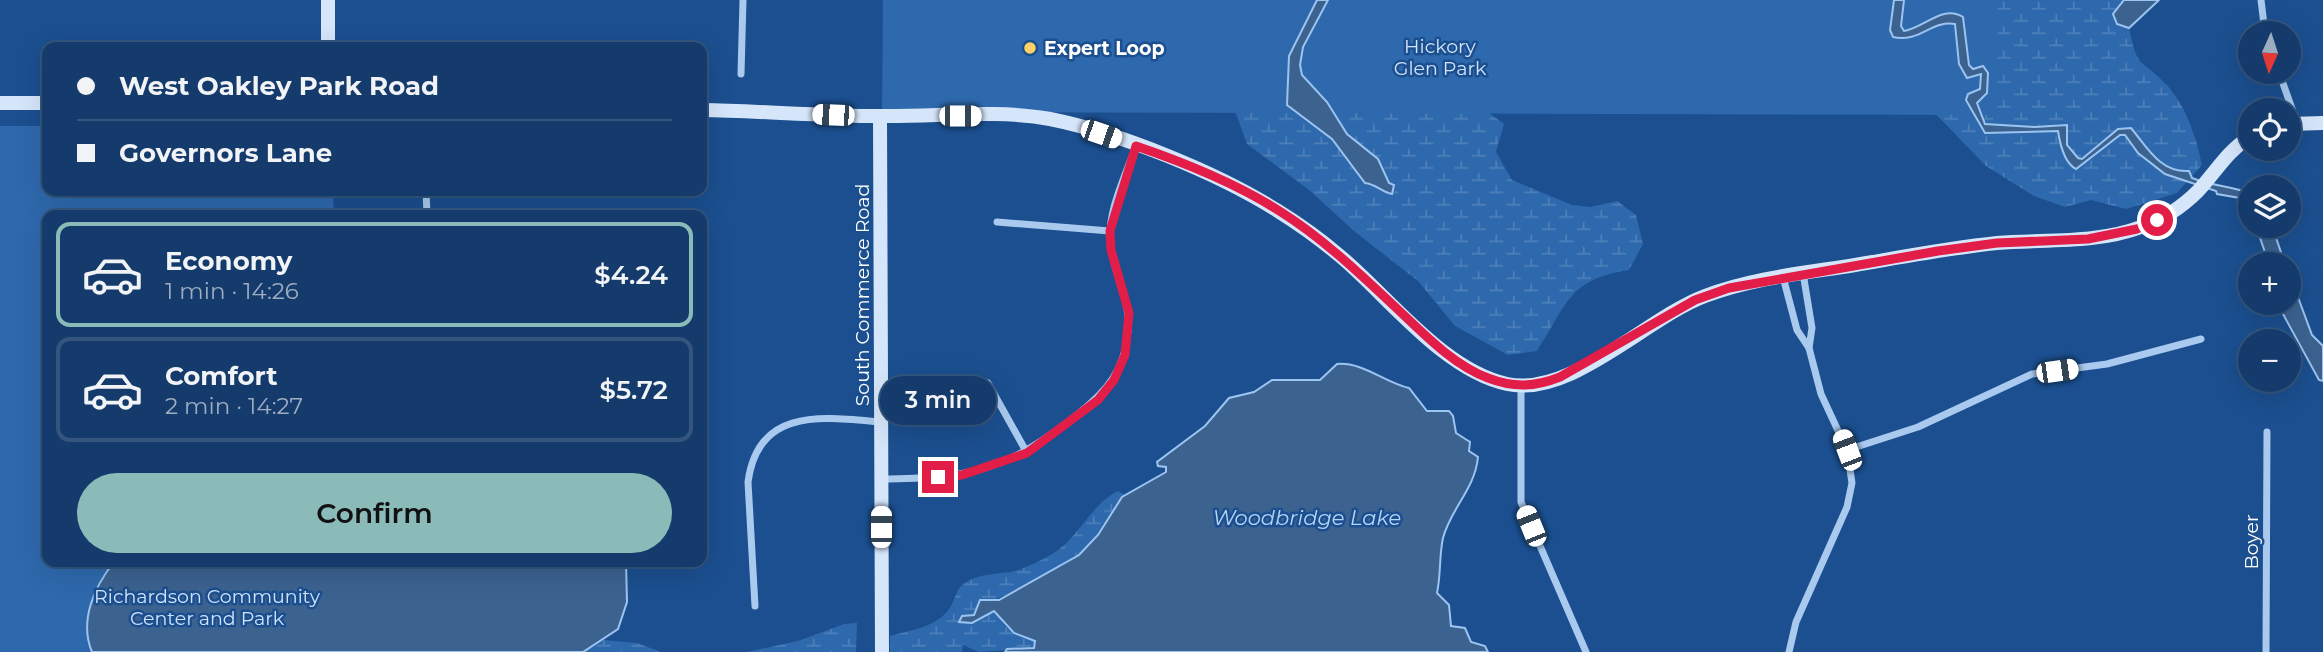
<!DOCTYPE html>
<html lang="en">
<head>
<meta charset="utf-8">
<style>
	:root { --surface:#143b6b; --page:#1d4271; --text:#f1f3f6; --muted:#9dadc1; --line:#33557e; --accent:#8bbbb9 }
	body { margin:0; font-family:Montserrat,sans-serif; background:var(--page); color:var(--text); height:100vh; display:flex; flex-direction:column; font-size:26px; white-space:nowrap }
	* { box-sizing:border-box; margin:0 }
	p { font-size:23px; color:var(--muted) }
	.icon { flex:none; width:38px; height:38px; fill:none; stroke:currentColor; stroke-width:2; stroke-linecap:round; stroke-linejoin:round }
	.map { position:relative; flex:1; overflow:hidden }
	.details { position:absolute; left:42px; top:210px; width:665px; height:357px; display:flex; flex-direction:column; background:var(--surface); border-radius:14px; box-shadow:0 7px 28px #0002,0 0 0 2px var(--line) }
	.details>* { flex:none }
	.top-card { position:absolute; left:42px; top:42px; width:665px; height:154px; border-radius:14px; box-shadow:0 7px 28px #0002,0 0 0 2px var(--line); display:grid; align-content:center; height:154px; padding:0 35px; background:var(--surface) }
	.needle { width:46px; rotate:183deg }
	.controls { position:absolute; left:2238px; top:21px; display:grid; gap:14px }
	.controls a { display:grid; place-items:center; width:63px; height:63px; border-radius:50%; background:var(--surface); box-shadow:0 7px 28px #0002,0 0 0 2px var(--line); font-size:35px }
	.end { position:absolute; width:32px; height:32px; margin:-16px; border:9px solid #e11d48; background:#fff; box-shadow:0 0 0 4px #fff }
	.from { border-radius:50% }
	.bubble { position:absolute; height:49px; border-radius:24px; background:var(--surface); box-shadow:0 7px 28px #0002,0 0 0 2px var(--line); font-size:23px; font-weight:600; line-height:49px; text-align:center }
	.car { position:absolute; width:21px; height:42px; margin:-21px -10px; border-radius:9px; box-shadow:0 0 5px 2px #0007; background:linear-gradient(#fff 24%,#345 0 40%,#fff 0 76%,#345 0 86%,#fff 0) }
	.top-card b { display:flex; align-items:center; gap:24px; height:66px; font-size:26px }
	.top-card b+b { border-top:2px solid var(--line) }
	.top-card i { width:18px; height:18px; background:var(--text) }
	ul { padding:12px 0 0; list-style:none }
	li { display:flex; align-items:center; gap:21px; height:105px; margin:0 14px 10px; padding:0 21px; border:4px solid var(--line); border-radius:14px }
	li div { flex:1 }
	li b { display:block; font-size:26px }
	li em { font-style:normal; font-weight:600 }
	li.active { border-color:var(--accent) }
	li>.icon { width:63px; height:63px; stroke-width:1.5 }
	.action { display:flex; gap:14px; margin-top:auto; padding:14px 35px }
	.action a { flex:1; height:80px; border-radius:42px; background:var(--accent); color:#111; font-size:28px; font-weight:600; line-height:80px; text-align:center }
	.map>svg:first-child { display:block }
	.wetland { fill:url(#wetland-marsh) }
	.green { fill:#2e69ad }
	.water { fill:#3c6290; stroke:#9cc4f0; stroke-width:2 }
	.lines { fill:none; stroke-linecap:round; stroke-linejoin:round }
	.street { stroke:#a9c9ee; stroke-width:7 }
	.secondary { stroke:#d6e6fa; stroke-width:14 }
	.route { stroke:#e11d48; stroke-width:9 }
	.poi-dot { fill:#ffd166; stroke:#1b4f8f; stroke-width:2.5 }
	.labels { text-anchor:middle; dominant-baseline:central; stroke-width:5; stroke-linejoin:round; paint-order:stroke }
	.park-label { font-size:19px; fill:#cfe3fa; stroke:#1b4f8f }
	.poi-label { font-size:19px; font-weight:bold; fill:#fff; stroke:#1b4f8f; text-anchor:start }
	.street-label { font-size:19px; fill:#fff; stroke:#1b4f8f }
	.water-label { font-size:21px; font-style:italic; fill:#b5d3f5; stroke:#1b4f8f }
</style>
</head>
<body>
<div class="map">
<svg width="2323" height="652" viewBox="0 0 2323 652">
	<defs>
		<pattern id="wetland-marsh" width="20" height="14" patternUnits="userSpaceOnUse" patternTransform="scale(1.75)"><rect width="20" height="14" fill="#2e69ad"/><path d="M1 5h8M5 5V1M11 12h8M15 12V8" fill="none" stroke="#4d80b9"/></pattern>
	</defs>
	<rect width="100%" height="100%" fill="#1b4f8f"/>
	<!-- wetland -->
	<g class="wetland">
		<path d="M 1765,0 L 2124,0 L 2113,14 L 2117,24 L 2129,28 C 2138,71 2140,57 2167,85 C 2187,108 2196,137 2202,165 L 2177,193 L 2126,209 L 2091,200 L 2065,207 L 2034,196 L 1986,166 L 1898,75 Z"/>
		<path d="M 1225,83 L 1449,83 L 1504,124 L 1496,152 L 1512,180 L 1572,205 L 1590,207 L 1617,201 L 1636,215 L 1643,244 L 1629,270 C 1568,279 1567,305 1537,351 L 1508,355 L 1455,326 L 1418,281 L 1354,231 L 1309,190 L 1247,144 Z"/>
		<path d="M 1118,491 L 1125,495 C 1111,510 1104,529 1091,544 C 1072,565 1004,599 978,605 L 974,615 L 962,616 L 978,621 L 989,612 L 998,613 C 1004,630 1016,635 1034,639 L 1034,648 L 979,652 L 963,645 L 962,652 L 890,652 L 890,636 C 911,630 939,627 951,606 C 957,595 956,587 968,581 C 981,574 996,574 1010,572 C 1023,570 1042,560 1054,553 C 1080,536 1091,504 1118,491 Z"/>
		<polygon points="857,623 856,652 747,652 798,641 844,624"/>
		<polygon points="604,640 637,643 661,652 583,652"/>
	</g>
	<!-- green -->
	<g class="green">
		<polygon points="883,0 1998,0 1997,115 882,112"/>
		<polygon points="0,126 47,126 47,191 333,191 334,215 47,215 47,562 339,562 341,652 0,652"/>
	</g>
	<!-- water -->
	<g class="water">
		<path d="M 1317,0 L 1328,0 L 1303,47 L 1300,65 L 1302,75 L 1327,102 L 1347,134 L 1378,159 L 1389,183 L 1394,185 L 1392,194 C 1381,192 1376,184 1365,183 L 1332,139 L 1287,105 L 1289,56 Z"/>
		<path d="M 1894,0 L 1904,0 L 1901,26 L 1904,31 C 1924,28 1943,4 1963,17 L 1969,65 L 1973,69 L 1983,66 L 1988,73 L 1987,93 L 1977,103 L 1985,124 L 2035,127 L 2067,125 L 2067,145 L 2078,158 L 2082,159 L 2118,129 L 2131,128 C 2147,147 2160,173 2189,171 L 2192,178 C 2212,186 2230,186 2250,193 L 2250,207 L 2240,198 L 2217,194 L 2216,191 L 2165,174 L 2138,153 L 2125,135 L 2120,135 L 2076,169 C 2064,163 2060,144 2058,131 L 1985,133 L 1966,100 L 1968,94 L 1980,89 L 1981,74 L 1967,78 L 1959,64 L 1955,24 C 1931,20 1920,43 1893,37 L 1890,30 Z"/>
		<polygon points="2124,0 2159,0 2129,28 2117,24 2113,14"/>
		<polygon points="2256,226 2272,226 2285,264 2269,264"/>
		<polygon points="2289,273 2312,335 2323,346 2323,381 2319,380 2277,303 2289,303"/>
		<path d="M 1337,364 C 1363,362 1384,382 1409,388 L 1427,411 L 1449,411 L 1453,416 L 1456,433 L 1470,442 L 1469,451 L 1478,457 C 1475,489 1451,508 1443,538 C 1439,556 1441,575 1437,593 L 1449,605 L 1451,626 L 1465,628 L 1471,642 L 1485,646 L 1488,652 L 1005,652 L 1007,649 L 1034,648 L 1035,641 L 1014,633 L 994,611 L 972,623 L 959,622 L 962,616 L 974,615 L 980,600 L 999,600 L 1079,555 L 1098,535 L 1122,497 L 1166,472 L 1166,467 L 1158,466 L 1157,462 L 1205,426 L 1229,398 L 1254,392 L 1272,380 L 1320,380 Z"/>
		<path d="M 114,562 L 626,562 L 627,602 L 618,629 L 583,652 L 92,652 C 79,621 94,587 114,562 Z"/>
	</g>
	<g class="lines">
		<!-- street -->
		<g class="street">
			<polyline points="2261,0 2265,33"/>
			<polyline points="2279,72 2297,123"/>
			<polyline points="741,74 743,0"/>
			<polyline points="426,191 427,215"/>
			<polyline points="997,222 1110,231"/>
			<polyline points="1803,273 1812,328 1809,348"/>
			<polyline points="1783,277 1797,330 1809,348 1821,394 1847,450 1852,483 1847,507 1796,622 1789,652"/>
			<polyline points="988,383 1027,453"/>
			<polyline points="1521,385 1521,502 1586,652"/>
			<polyline points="1847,450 1918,427 2032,374 2107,364 2201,339"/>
			<path d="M 881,479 C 971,478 1007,471 1078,414 C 1107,391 1125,370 1128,331 C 1131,302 1115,277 1111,249 C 1105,215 1125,177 1136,146"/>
			<path d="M 755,606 L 748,482 C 758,407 822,417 881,422"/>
			<polyline points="2266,652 2267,432"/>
		</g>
		<!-- secondary -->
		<g class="secondary">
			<polyline points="328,47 328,0"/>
			<polyline points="0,103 47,103"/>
			<path d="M 702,110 C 761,111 821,116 880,116 C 936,117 996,109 1050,119 C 1120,133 1218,173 1278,211 C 1299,224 1321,240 1340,256 C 1389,297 1443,370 1507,384 C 1571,398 1646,318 1705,296 C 1752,278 1805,273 1855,265 C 1902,257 1949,248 1997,243 C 2044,239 2096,244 2141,227 C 2162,220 2182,207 2198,191 C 2216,172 2227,151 2250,137"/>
			<polyline points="880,116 882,652"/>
			<polyline points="2289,124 2323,123"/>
		</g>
	</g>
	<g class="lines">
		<!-- route -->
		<path class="route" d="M 938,477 L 962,475 L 1027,453 L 1098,400 L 1114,380 L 1125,355 L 1129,313 L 1111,250 L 1110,231 L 1136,146 C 1186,163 1236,183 1281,212 C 1322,238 1357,271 1392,304 C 1420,330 1452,365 1488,378 C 1514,388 1535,387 1560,377 L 1695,300 L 1729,288 L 1938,251 L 1997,243 L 2088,239 L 2137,229 L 2157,220"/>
	</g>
	<!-- markers -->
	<circle class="poi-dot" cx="1030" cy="48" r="7"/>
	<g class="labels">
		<!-- park labels -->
		<g class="park-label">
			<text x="1440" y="46">Hickory<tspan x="1440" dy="22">Glen Park</tspan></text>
			<text x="207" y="596">Richardson Community<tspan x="207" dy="22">Center and Park</tspan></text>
		</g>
		<!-- poi labels -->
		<g class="poi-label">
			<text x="1044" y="48">Expert Loop</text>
		</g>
		<!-- street labels -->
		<g class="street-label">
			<text transform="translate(862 295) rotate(-90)">South Commerce Road</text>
			<text transform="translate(2251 542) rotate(-90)">Boyer</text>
		</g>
		<!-- water labels -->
		<g class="water-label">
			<text x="1307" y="517">Woodbridge Lake</text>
		</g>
	</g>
</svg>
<div class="controls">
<a><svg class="needle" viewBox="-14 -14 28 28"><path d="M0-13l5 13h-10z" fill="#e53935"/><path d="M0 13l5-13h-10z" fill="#9dadc1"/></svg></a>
<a><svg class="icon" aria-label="locate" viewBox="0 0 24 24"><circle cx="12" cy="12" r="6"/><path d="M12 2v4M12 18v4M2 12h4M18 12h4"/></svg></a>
<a><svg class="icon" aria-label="layers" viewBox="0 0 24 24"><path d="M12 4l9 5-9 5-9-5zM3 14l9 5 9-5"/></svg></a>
<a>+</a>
<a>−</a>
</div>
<i class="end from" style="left:2157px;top:220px"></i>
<i class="end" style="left:938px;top:477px"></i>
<div class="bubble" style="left:880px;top:376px;width:116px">3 min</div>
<i class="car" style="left:833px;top:115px;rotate:272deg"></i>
<i class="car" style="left:960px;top:116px;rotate:90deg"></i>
<i class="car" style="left:1101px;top:134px;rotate:109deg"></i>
<i class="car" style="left:2057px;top:371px;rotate:82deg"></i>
<i class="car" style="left:1847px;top:450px;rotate:339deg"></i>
<i class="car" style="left:1531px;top:526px;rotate:338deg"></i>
<i class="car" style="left:881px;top:527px;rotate:0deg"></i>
<div class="top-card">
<b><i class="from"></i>West Oakley Park Road</b>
<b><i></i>Governors Lane</b>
</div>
<section class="details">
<ul>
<li class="active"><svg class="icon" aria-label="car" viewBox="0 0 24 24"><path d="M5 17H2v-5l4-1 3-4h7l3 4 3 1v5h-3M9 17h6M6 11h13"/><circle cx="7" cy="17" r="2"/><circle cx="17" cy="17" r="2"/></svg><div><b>Economy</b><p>1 min · 14:26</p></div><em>$4.24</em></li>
<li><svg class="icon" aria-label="car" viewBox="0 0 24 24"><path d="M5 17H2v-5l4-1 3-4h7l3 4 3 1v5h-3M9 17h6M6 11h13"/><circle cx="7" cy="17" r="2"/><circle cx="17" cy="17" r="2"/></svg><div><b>Comfort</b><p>2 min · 14:27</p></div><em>$5.72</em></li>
</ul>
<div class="action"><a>Confirm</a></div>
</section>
</div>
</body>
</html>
